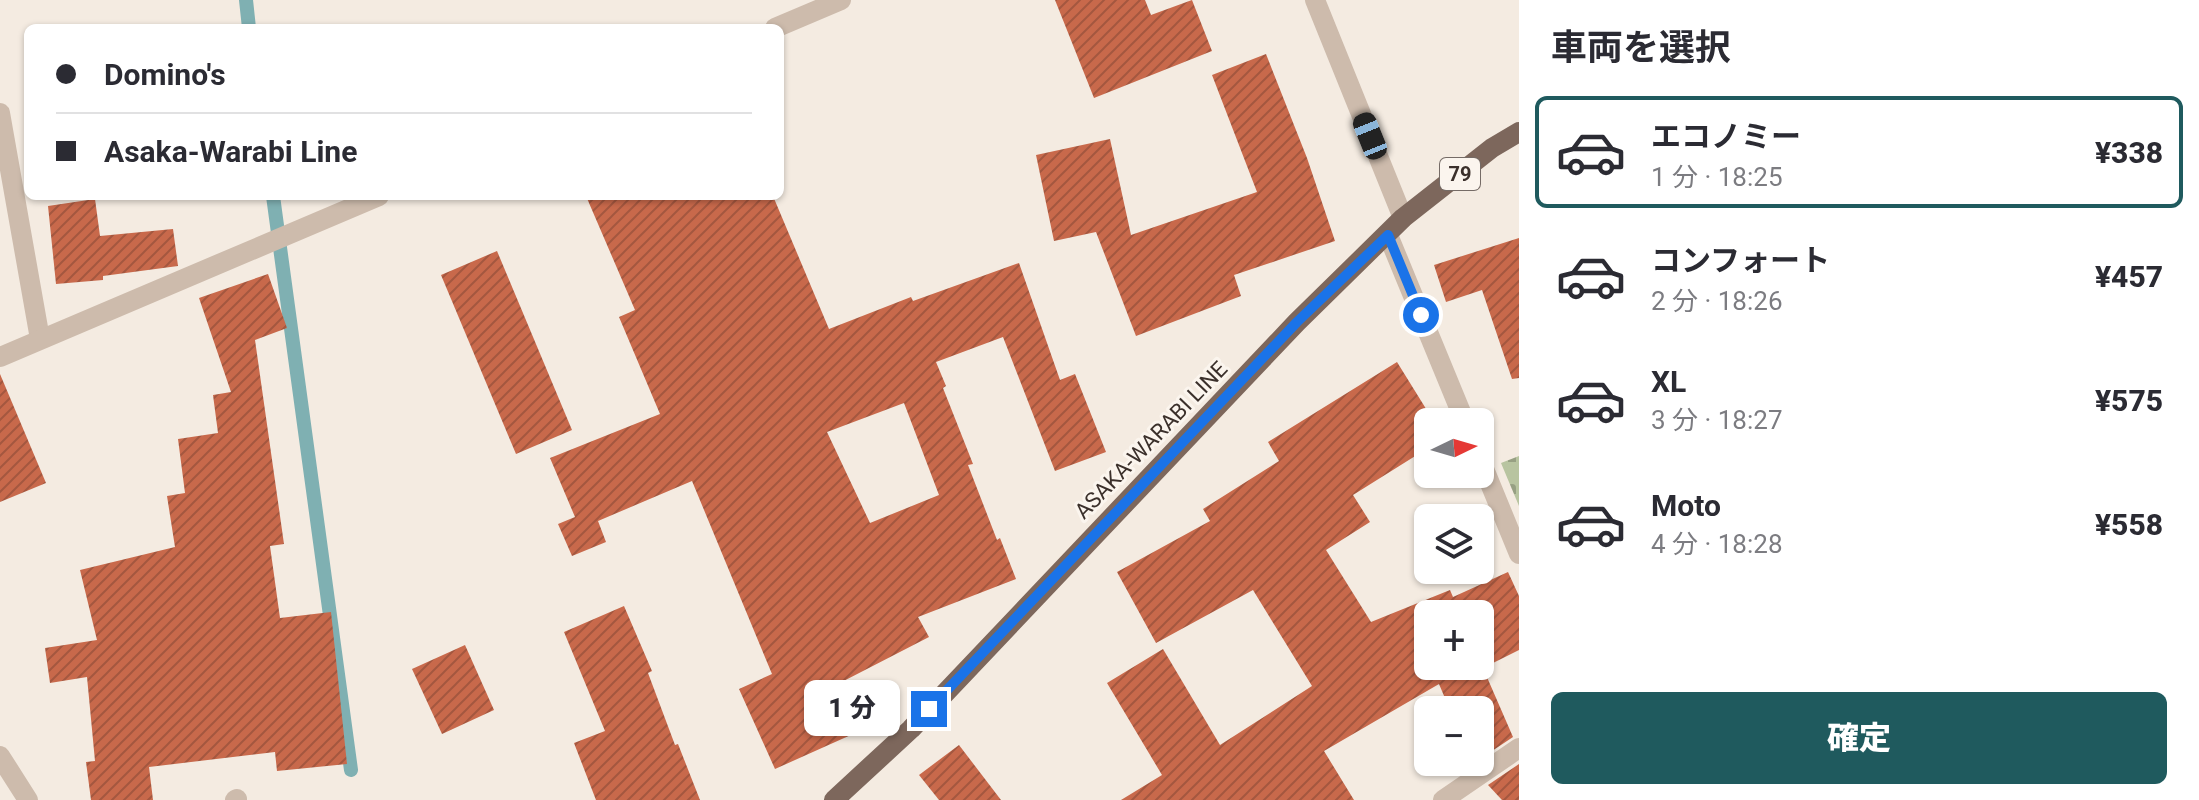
<!DOCTYPE html>
<html lang="ja">
<head>
<meta charset="utf-8">
<style>
	:root { --surface:#fff; --page:#f7f7f7; --text:#2b2b33; --muted:#7c7c81; --line:#e1e1e2; --accent:#1f5a5e }
	body { margin:0; font-family:Roboto,"Noto Sans JP",sans-serif; background:var(--page); color:var(--text); height:100vh; display:flex; flex-direction:column; font-size:30px; white-space:nowrap }
	* { box-sizing:border-box; margin:0 }
	p { font-size:26px; color:var(--muted) }
	.icon { flex:none; width:44px; height:44px; fill:none; stroke:currentColor; stroke-width:2; stroke-linecap:round; stroke-linejoin:round }
	.map { position:relative; flex:1; overflow:hidden }
	.side { display:flex; flex-direction:column; background:var(--surface); width:680px }
	.side>* { flex:none }
	.top-card { position:absolute; left:24px; top:24px; width:760px; height:176px; border-radius:12px; box-shadow:0 2px 6px #0004; display:grid; align-content:center; height:176px; padding:0 32px; background:var(--surface) }
	.needle { width:52px; rotate:85deg }
	.fabs { position:absolute; left:1414px; top:408px; display:grid; gap:16px }
	.fabs a { display:grid; place-items:center; width:80px; height:80px; border-radius:12px; background:var(--surface); box-shadow:0 2px 6px #0004; font-size:40px }
	.end { position:absolute; width:36px; height:36px; margin:-18px; border:10px solid #1a73e8; background:#fff; box-shadow:0 0 0 4px #fff }
	.from { border-radius:50% }
	.bubble { position:absolute; height:56px; border-radius:12px; background:var(--surface); box-shadow:0 2px 6px #0004; font-size:26px; font-weight:800; line-height:56px; text-align:center }
	.car { position:absolute; width:24px; height:48px; margin:-24px -12px; border-radius:10px; box-shadow:0 0 6px 2px #0007; background:linear-gradient(#222 24%,#8ab4d8 0 40%,#222 0 76%,#8ab4d8 0 86%,#222 0) }
	.top-card b { display:flex; align-items:center; gap:28px; height:76px; font-size:30px }
	.top-card b+b { border-top:2px solid var(--line) }
	.top-card i { width:20px; height:20px; background:var(--text) }
	ul { padding:0; list-style:none }
	li { display:flex; align-items:center; gap:24px; height:112px; margin:0 16px 12px; padding:0 16px; border:4px solid transparent; border-radius:12px }
	li div { flex:1 }
	li b { display:block; font-size:30px }
	li em { font-style:normal; font-weight:800 }
	li.on { border-color:var(--accent) }
	li>.icon { width:72px; height:72px; stroke-width:1.5 }
	h2 { padding:0 32px; font-size:36px; line-height:96px }
	.primary-button { display:flex; gap:16px; margin-top:auto; padding:16px 32px }
	.primary-button a { flex:1; height:92px; border-radius:12px; background:var(--accent); color:#fff; font-size:32px; font-weight:800; line-height:92px; text-align:center }
	main { display:flex; flex:1; min-height:0 }
	.map>svg:first-child { display:block }
	.cemetery { fill:url(#cemetery-stones) }
	.lines { fill:none; stroke-linecap:round; stroke-linejoin:round }
	.stream { stroke:#7fb0b2; stroke-width:14 }
	.building { fill:url(#building-hatch); fill-rule:evenodd }
	.service { stroke:#cdbbac; stroke-width:20 }
	.minor { stroke:#cdbbac; stroke-width:20 }
	.tertiary { stroke:#cdbbac; stroke-width:20 }
	.primary { stroke:#7d675c; stroke-width:20 }
	.route { stroke:#1a73e8; stroke-width:10 }
	.labels { text-anchor:middle; dominant-baseline:central; stroke-width:6; stroke-linejoin:round; paint-order:stroke }
	.shield { fill:#fbf5ee; stroke:#756b66; stroke-width:2 }
	.shield-label { font-size:20px; font-weight:bold; fill:#3b302b }
	.street-label { font-size:22px; fill:#3b302b; stroke:#fbf5ee }
</style>
</head>
<body>
<main>
<div class="map">
<svg width="1519" height="800" viewBox="0 0 1519 800">
	<defs>
		<pattern id="cemetery-stones" width="16" height="16" patternUnits="userSpaceOnUse" patternTransform="scale(2)"><rect width="16" height="16" fill="#b8c4a0"/><path d="M2 7V4a2 2 0 0 1 4 0v3zM10 15v-3a2 2 0 0 1 4 0v3z" fill="#97a083"/></pattern>
		<pattern id="building-hatch" width="6" height="6" patternUnits="userSpaceOnUse" patternTransform="scale(2)"><rect width="6" height="6" fill="#c8694b"/><path d="M-1 1l2-2M0 6l6-6M5 7l2-2" fill="none" stroke="#a4573f"/></pattern>
	</defs>
	<rect width="100%" height="100%" fill="#f4ebe1"/>
	<!-- cemetery -->
	<polygon class="cemetery" points="1519,456 1519,506 1501,463"/>
	<g class="lines">
		<!-- stream -->
		<g class="stream">
			<polyline points="246,0 249,28"/>
			<polyline points="273,196 351,770"/>
		</g>
	</g>
	<!-- building -->
	<g class="building">
		<polygon points="1055,0 1145,0 1151,15 1192,0 1212,51 1094,98"/>
		<polygon points="1266,54 1307,158 1335,241 1234,275 1241,296 1136,336 1096,232 1054,241 1036,155 1110,139 1131,235 1257,192 1212,75"/>
		<path d="M 586,196 L 773,196 L 829,329 L 911,297 L 913,301 L 1019,263 L 1060,380 L 1075,374 L 1106,452 L 1055,471 L 1003,337 L 936,362 L 946,386 L 943,388 L 973,464 L 968,465 L 997,540 L 1000,538 L 1016,579 L 918,617 L 929,637 L 832,687 L 853,734 L 775,769 L 739,689 L 772,674 L 692,481 L 598,521 L 606,542 L 572,556 L 558,524 L 575,517 L 550,458 L 660,414 L 619,317 L 635,310 ZM 904,403 L 939,495 L 870,523 L 827,432 Z"/>
		<polygon points="95,199 100,236 173,229 178,266 103,276 103,280 56,284 48,206"/>
		<polygon points="1519,238 1519,378 1512,379 1482,290 1446,302 1434,265"/>
		<polygon points="497,251 572,430 516,454 441,275"/>
		<polygon points="268,274 287,328 255,340 284,544 270,546 280,618 331,612 347,764 277,771 275,752 149,767 153,800 91,800 86,762 95,761 87,677 50,683 45,648 97,640 80,570 175,547 167,496 185,493 178,439 218,433 213,395 231,392 199,298"/>
		<path d="M 1397,362 L 1428,412 L 1428,448 L 1353,495 L 1370,522 L 1326,550 L 1371,622 L 1450,590 L 1453,597 L 1508,572 L 1519,596 L 1519,650 L 1483,668 L 1513,737 L 1480,759 L 1480,710 L 1450,710 L 1439,684 L 1324,751 L 1354,800 L 1121,800 L 1162,775 L 1107,683 L 1163,649 L 1220,745 L 1312,686 L 1253,590 L 1156,643 L 1117,572 L 1210,521 L 1203,509 L 1279,461 L 1268,442 ZM 1428,614 L 1480,614 L 1480,666 L 1428,666 Z"/>
		<polygon points="0,374 46,483 0,502"/>
		<polygon points="624,606 652,671 648,673 675,745 678,744 700,800 596,800 574,743 605,731 564,632"/>
		<polygon points="465,645 494,710 442,734 412,669"/>
		<polygon points="959,745 1001,800 939,800 919,775"/>
		<polygon points="1519,764 1519,800 1502,800 1488,785"/>
	</g>
	<g class="lines">
		<!-- service -->
		<polyline class="service" points="235,800 237,799"/>
		<!-- minor -->
		<g class="minor">
			<polyline points="775,28 841,0"/>
			<polyline points="0,113 40,339"/>
			<polyline points="1388,235 1465,422"/>
			<polyline points="0,357 379,196"/>
			<polyline points="1480,459 1519,554"/>
			<polyline points="0,756 28,800"/>
			<polyline points="1443,800 1519,748"/>
		</g>
		<!-- tertiary -->
		<polyline class="tertiary" points="1315,0 1403,218"/>
		<!-- primary -->
		<polyline class="primary" points="834,800 911,729 1297,322 1403,218 1492,148 1519,132"/>
	</g>
	<g class="lines">
		<!-- route -->
		<polyline class="route" points="929,709 1297,322 1388,235 1421,315"/>
	</g>
	<g class="labels">
		<!-- shield labels -->
		<rect class="shield" x="1440" y="158" width="40" height="32" rx="6"/>
		<g class="shield-label">
			<text x="1460" y="174">79</text>
		</g>
		<!-- street labels -->
		<g class="street-label">
			<text transform="translate(1151 440) rotate(-46)">ASAKA-WARABI LINE</text>
		</g>
	</g>
</svg>
<div class="fabs">
<a><svg class="needle" viewBox="-14 -14 28 28"><path d="M0-13l5 13h-10z" fill="#e53935"/><path d="M0 13l5-13h-10z" fill="#7c7c81"/></svg></a>
<a><svg class="icon" aria-label="layers" viewBox="0 0 24 24"><path d="M12 4l9 5-9 5-9-5zM3 14l9 5 9-5"/></svg></a>
<a>+</a>
<a>−</a>
</div>
<i class="end from" style="left:1421px;top:315px"></i>
<i class="end" style="left:929px;top:709px"></i>
<div class="bubble" style="left:804px;top:680px;width:96px">1 分</div>
<i class="car" style="left:1370px;top:136px;rotate:338deg"></i>
<div class="top-card">
<b><i class="from"></i>Domino's</b>
<b><i></i>Asaka-Warabi Line</b>
</div>
</div>
<section class="side">
<h2>車両を選択</h2>
<ul>
<li class="on"><svg class="icon" aria-label="car" viewBox="0 0 24 24"><path d="M5 17H2v-5l4-1 3-4h7l3 4 3 1v5h-3M9 17h6M6 11h13"/><circle cx="7" cy="17" r="2"/><circle cx="17" cy="17" r="2"/></svg><div><b>エコノミー</b><p>1 分 · 18:25</p></div><em>¥338</em></li>
<li><svg class="icon" aria-label="car" viewBox="0 0 24 24"><path d="M5 17H2v-5l4-1 3-4h7l3 4 3 1v5h-3M9 17h6M6 11h13"/><circle cx="7" cy="17" r="2"/><circle cx="17" cy="17" r="2"/></svg><div><b>コンフォート</b><p>2 分 · 18:26</p></div><em>¥457</em></li>
<li><svg class="icon" aria-label="car" viewBox="0 0 24 24"><path d="M5 17H2v-5l4-1 3-4h7l3 4 3 1v5h-3M9 17h6M6 11h13"/><circle cx="7" cy="17" r="2"/><circle cx="17" cy="17" r="2"/></svg><div><b>XL</b><p>3 分 · 18:27</p></div><em>¥575</em></li>
<li><svg class="icon" aria-label="car" viewBox="0 0 24 24"><path d="M5 17H2v-5l4-1 3-4h7l3 4 3 1v5h-3M9 17h6M6 11h13"/><circle cx="7" cy="17" r="2"/><circle cx="17" cy="17" r="2"/></svg><div><b>Moto</b><p>4 分 · 18:28</p></div><em>¥558</em></li>
</ul>
<div class="primary-button"><a>確定</a></div>
</section>
</main>
</body>
</html>
